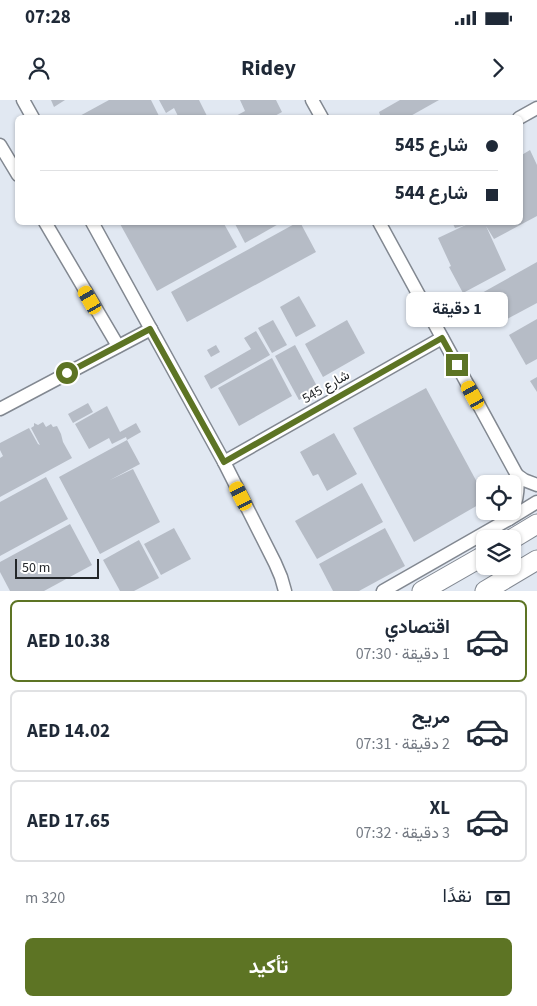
<!DOCTYPE html>
<html lang="ar">
<head>
<meta charset="utf-8">
<style>
	:root { --surface:#fff; --page:#f2f2f3; --text:#1f2937; --muted:#747a83; --line:#e0e1e3; --accent:#5d7424 }
	body { margin:0; font-family:"Source Sans 3",Vazirmatn,sans-serif; background:var(--page); color:var(--text); direction:rtl; height:100vh; display:flex; flex-direction:column; font-size:19px; white-space:nowrap }
	* { box-sizing:border-box; margin:0 }
	p { font-size:16px; color:var(--muted) }
	.icon { flex:none; width:28px; height:28px; fill:none; stroke:currentColor; stroke-width:2; stroke-linecap:round; stroke-linejoin:round }
	.map { position:relative; height:491px; overflow:hidden; direction:ltr }
	.sheet { display:flex; flex-direction:column; background:var(--surface); flex:1 }
	.sheet>* { flex:none }
	.hud { position:absolute; left:15px; top:15px; width:508px; height:110px; border-radius:8px; box-shadow:0 1px 4px #0004; direction:rtl; display:grid; align-content:center; height:110px; padding:0 25px; background:var(--surface) }
	.tools { position:absolute; left:476px; top:375px; display:grid; gap:10px }
	.tools a { display:grid; place-items:center; width:45px; height:45px; border-radius:8px; background:var(--surface); box-shadow:0 1px 4px #0004; font-size:25px }
	.scale { position:absolute; left:15px; bottom:12px; width:84px; box-sizing:border-box; padding-left:5px; border:2px solid #24272a; border-top:0; font-size:14px; line-height:18px; white-space:nowrap; color:#24272a; -webkit-text-stroke:4px #fff; paint-order:stroke }
	.end { position:absolute; width:22px; height:22px; margin:-11px; border:6px solid #5d7424; background:#fff; box-shadow:0 0 0 2px #fff }
	.from { border-radius:50% }
	.bubble { position:absolute; height:35px; border-radius:8px; background:var(--surface); box-shadow:0 1px 4px #0004; font-size:16px; font-weight:700; line-height:35px; text-align:center; direction:rtl }
	.car { position:absolute; width:15px; height:30px; margin:-15px -8px; border-radius:6px; box-shadow:0 0 4px 1px #0007; background:linear-gradient(#f5c518 24%,#345 0 40%,#f5c518 0 76%,#345 0 86%,#f5c518 0) }
	.hud b { display:flex; align-items:center; gap:18px; height:48px; font-size:19px }
	.hud b+b { border-top:1px solid var(--line) }
	.hud i { width:12px; height:12px; background:var(--text) }
	ul { padding:9px 0 0; list-style:none }
	li { display:flex; align-items:center; gap:15px; height:82px; margin:0 10px 8px; padding:0 15px; border:2px solid var(--line); border-radius:8px }
	li div { flex:1 }
	li b { display:block; font-size:19px }
	li em { font-style:normal; font-weight:700 }
	li.selected { border-color:var(--accent) }
	li>.icon { width:45px; height:45px; stroke-width:1.5 }
	.pay { display:flex; align-items:center; gap:12px; height:55px; padding:0 25px; font-size:19px }
	.pay p { margin-inline-start:auto }
	.action { display:flex; gap:10px; margin-top:auto; padding:10px 25px }
	.action a { flex:1; height:58px; border-radius:8px; background:var(--accent); color:#fff; font-size:20px; font-weight:700; line-height:58px; text-align:center }
	.status { display:flex; justify-content:space-between; align-items:center; height:35px; padding:0 25px; background:var(--surface); direction:ltr }
	.status svg { height:14px; fill:currentColor }
	header { display:flex; justify-content:space-between; align-items:center; height:65px; padding:0 25px; background:var(--surface); font-size:22px; font-weight:700 }
	.map>svg:first-child { display:block }
	.building { fill:#b6bcc6 }
	.lines { fill:none; stroke-linecap:round; stroke-linejoin:round }
	.street-casing { stroke:#828891; stroke-width:15 }
	.secondary-casing { stroke:#828891; stroke-width:21 }
	.street { stroke:#fff; stroke-width:12 }
	.secondary { stroke:#fff; stroke-width:19 }
	.route { stroke:#5d7424; stroke-width:6 }
	.labels { text-anchor:middle; dominant-baseline:central; stroke-width:4; stroke-linejoin:round; paint-order:stroke }
	.street-label { font-size:14px; fill:#24272a; stroke:#fff }
</style>
</head>
<body>
<div class="status"><b>07:28</b><svg viewBox="0 0 49 12"><path d="M0 12V9h3v3zM5 12V6h3v6zM10 12V3h3v9zM15 12V0h3v12zM26 1h20v11H26zM47 4h2v5h-2z"/></svg></div>
<header><svg class="icon" aria-label="forward" viewBox="0 0 24 24"><path d="M9 5l7 7-7 7"/></svg>Ridey<svg class="icon" aria-label="person" viewBox="0 0 24 24"><circle cx="12" cy="8" r="4"/><path d="M4 21q1-7 8-7t8 7"/></svg></header>
<div class="map">
<svg width="537" height="491" viewBox="0 0 537 491">
	<rect width="100%" height="100%" fill="#e1e8f2"/>
	<!-- building -->
	<g class="building">
		<polygon points="51,0 65,0 54,7"/>
		<polygon points="109,0 151,0 160,18 76,18"/>
		<polygon points="159,0 199,0 208,18 179,18 174,8 166,13"/>
		<polygon points="240,0 276,0 282,12 271,18 232,18 245,11"/>
		<polygon points="400,0 439,0 407,18 381,18 379,12"/>
		<polygon points="530,50 537,65 537,116 494,139 486,126 506,170 463,193 449,167 451,166 438,138 472,122 520,122 520,56"/>
		<polygon points="119,122 223,122 237,147 157,191"/>
		<polygon points="234,122 282,122 245,143"/>
		<polygon points="298,122 300,122 316,152 187,222 171,192"/>
		<polygon points="452,122 464,122 466,125 455,128"/>
		<polygon points="537,162 537,203 496,225 480,194"/>
		<polygon points="299,196 316,226 296,237 280,207"/>
		<polygon points="537,219 537,259 526,265 509,235"/>
		<polygon points="273,220 287,245 272,253 258,228"/>
		<polygon points="347,220 365,253 323,277 305,244"/>
		<polygon points="256,231 270,255 211,289 204,276 251,249 244,238"/>
		<polygon points="216,245 220,252 211,257 207,250"/>
		<polygon points="295,245 319,290 299,300 275,256"/>
		<polygon points="272,258 292,296 239,326 218,288"/>
		<polygon points="537,277 537,292 530,281"/>
		<polygon points="426,288 485,397 485,401 414,442 353,328"/>
		<polygon points="88,303 93,312 73,323 68,314"/>
		<polygon points="107,306 120,332 136,323 141,332 127,340 126,337 112,344 109,338 89,349 75,324"/>
		<polygon points="43,322 46,327 51,324 53,327 57,326 61,334 63,342 72,358 0,397 0,358 3,356 0,350 0,343 29,328 38,344 40,345 31,328 34,326 34,323 38,325"/>
		<polygon points="334,333 357,374 327,391 318,374 313,376 300,352"/>
		<polygon points="127,340 140,364 110,380 133,369 160,422 100,454 59,377"/>
		<polygon points="46,377 68,419 0,456 0,402"/>
		<polygon points="362,383 383,422 317,459 295,421"/>
		<polygon points="70,424 92,465 44,491 10,491 0,472 0,462"/>
		<polygon points="174,428 191,459 161,475 144,444"/>
		<polygon points="385,428 405,466 359,491 333,491 319,464"/>
		<polygon points="139,440 159,478 134,491 120,491 103,460"/>
	</g>
	<g class="lines">
		<!-- street casing -->
		<g class="street-casing">
			<g id="street">
				<polyline points="23,0 33,18"/>
				<polyline points="312,0 322,18"/>
				<polyline points="519,18 537,8"/>
				<polyline points="0,45 18,75"/>
				<polyline points="45,122 118,246"/>
				<polyline points="92,122 224,362 275,463 281,477 285,491"/>
				<path d="M 379,122 L 517,375 C 519,392 516,404 509,419"/>
				<polyline points="0,309 151,229"/>
				<polyline points="224,362 442,238"/>
				<polyline points="517,375 524,380 537,385"/>
				<polyline points="383,491 509,419 537,402"/>
			</g>
		</g>
		<!-- secondary casing -->
		<g class="secondary-casing">
			<g id="secondary">
				<polyline points="512,439 537,424"/>
				<polyline points="422,491 485,455"/>
				<polyline points="485,491 537,460"/>
			</g>
		</g>
		<!-- street -->
		<use href="#street" class="street"/>
		<!-- secondary -->
		<use href="#secondary" class="secondary"/>
	</g>
	<g class="lines">
		<!-- route -->
		<polyline class="route" points="67,273 150,229 224,362 442,238 457,265"/>
	</g>
	<g class="labels">
		<!-- street labels -->
		<g class="street-label">
			<text transform="translate(326 287) rotate(-30)">شارع 545</text>
		</g>
	</g>
</svg>
<div class="tools">
<a><svg class="icon" aria-label="locate" viewBox="0 0 24 24"><circle cx="12" cy="12" r="6"/><path d="M12 2v4M12 18v4M2 12h4M18 12h4"/></svg></a>
<a><svg class="icon" aria-label="layers" viewBox="0 0 24 24"><path d="M12 4l9 5-9 5-9-5zM3 14l9 5 9-5"/></svg></a>
</div>
<div class="scale">50 m</div>
<i class="end from" style="left:67px;top:273px"></i>
<i class="end" style="left:457px;top:265px"></i>
<div class="bubble" style="left:406px;top:192px;width:102px">1 دقيقة</div>
<i class="car" style="left:90px;top:200px;rotate:330deg"></i>
<i class="car" style="left:473px;top:295px;rotate:331deg"></i>
<i class="car" style="left:241px;top:396px;rotate:333deg"></i>
<div class="hud">
<b><i class="from"></i>شارع 545</b>
<b><i></i>شارع 544</b>
</div>
</div>
<section class="sheet">
<ul>
<li class="selected"><svg class="icon" aria-label="car" viewBox="0 0 24 24"><path d="M5 17H2v-5l4-1 3-4h7l3 4 3 1v5h-3M9 17h6M6 11h13"/><circle cx="7" cy="17" r="2"/><circle cx="17" cy="17" r="2"/></svg><div><b>اقتصادي</b><p>1 دقيقة · 07:30</p></div><em>AED 10.38</em></li>
<li><svg class="icon" aria-label="car" viewBox="0 0 24 24"><path d="M5 17H2v-5l4-1 3-4h7l3 4 3 1v5h-3M9 17h6M6 11h13"/><circle cx="7" cy="17" r="2"/><circle cx="17" cy="17" r="2"/></svg><div><b>مريح</b><p>2 دقيقة · 07:31</p></div><em>AED 14.02</em></li>
<li><svg class="icon" aria-label="car" viewBox="0 0 24 24"><path d="M5 17H2v-5l4-1 3-4h7l3 4 3 1v5h-3M9 17h6M6 11h13"/><circle cx="7" cy="17" r="2"/><circle cx="17" cy="17" r="2"/></svg><div><b>XL</b><p>3 دقيقة · 07:32</p></div><em>AED 17.65</em></li>
</ul>
<div class="pay"><svg class="icon" aria-label="cash" viewBox="0 0 24 24"><path d="M3 7h18v10H3z"/><circle cx="12" cy="12" r="2"/></svg>نقدًا<p>320 m</p></div>
<div class="action"><a>تأكيد</a></div>
</section>
</body>
</html>
